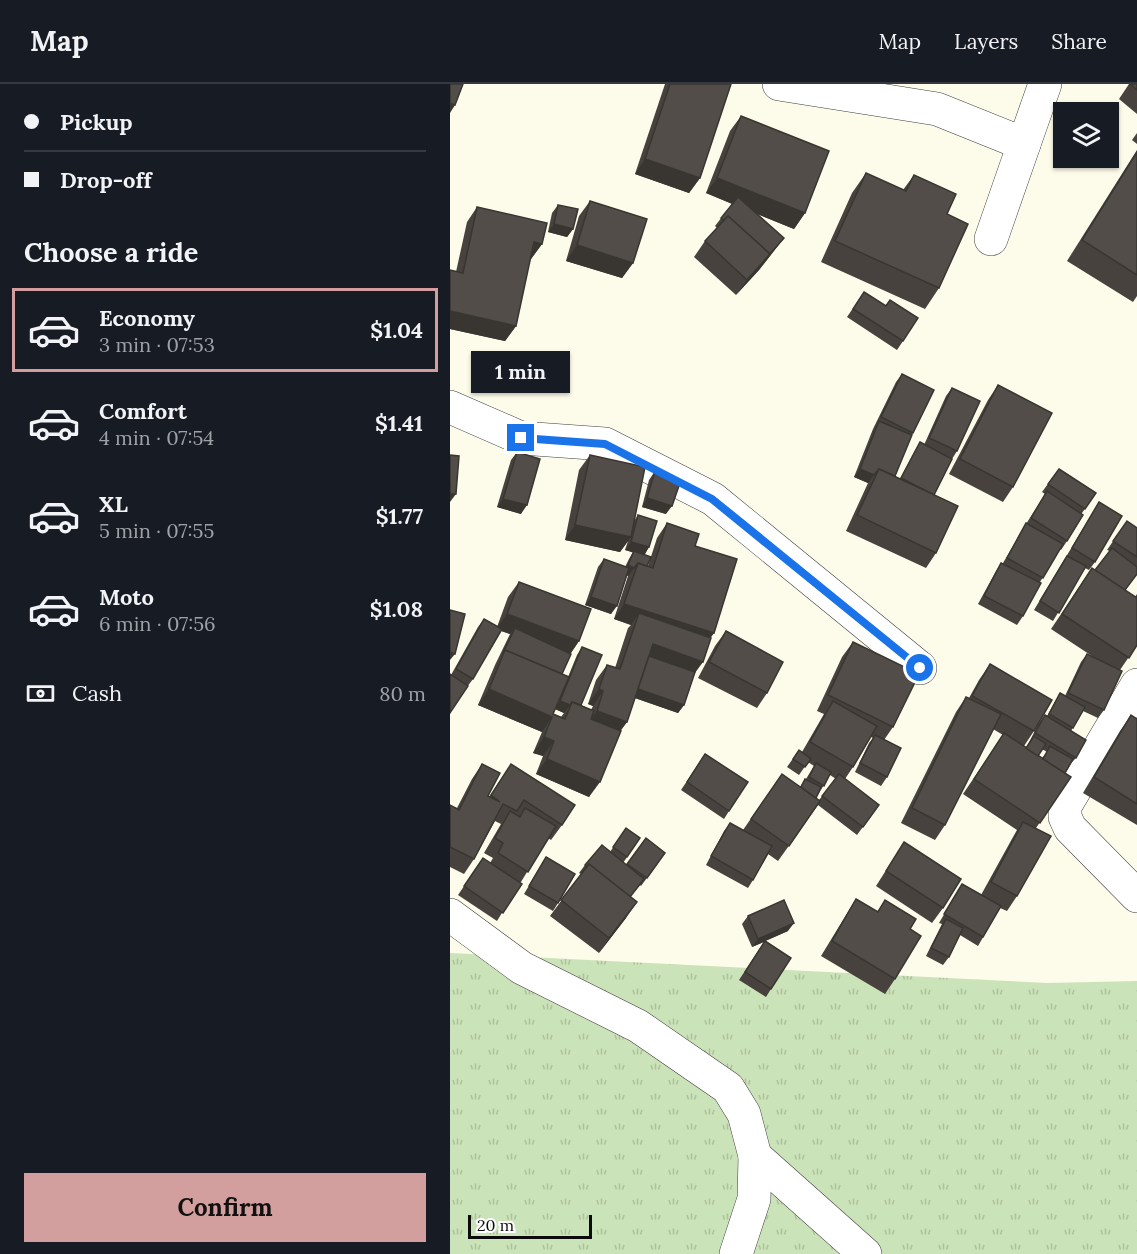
<!DOCTYPE html>
<html lang="en">
<head>
<meta charset="utf-8">
<style>
	:root { --surface:#171b24; --page:#20242c; --text:#f1f3f6; --muted:#9ea1a6; --line:#363941; --accent:#d29e9e }
	body { margin:0; font-family:Lora,serif; background:var(--page); color:var(--text); height:100vh; display:flex; flex-direction:column; font-size:22px; white-space:nowrap }
	* { box-sizing:border-box; margin:0 }
	p { font-size:20px; color:var(--muted) }
	.icon { flex:none; width:33px; height:33px; fill:none; stroke:currentColor; stroke-width:2; stroke-linecap:round; stroke-linejoin:round }
	.map { position:relative; flex:1; overflow:hidden }
	.drawer { display:flex; flex-direction:column; background:var(--surface); width:450px }
	.drawer>* { flex:none }
	.banner { display:grid; align-content:center; height:132px; padding:0 24px; background:var(--surface) }
	.tools { position:absolute; left:603px; top:18px; display:grid; gap:12px }
	.tools a { display:grid; place-items:center; width:66px; height:66px; border-radius:0px; background:var(--surface); box-shadow:0 2px 4px #0004; font-size:30px }
	.scale { position:absolute; left:18px; bottom:15px; width:124px; box-sizing:border-box; padding-left:6px; border:3px solid #0b0b0b; border-top:0; font-size:16px; line-height:21px; white-space:nowrap; color:#0b0b0b; -webkit-text-stroke:4px #fff; paint-order:stroke }
	.end { position:absolute; width:27px; height:27px; margin:-14px; border:8px solid #1a73e8; background:#fff; box-shadow:0 0 0 3px #fff }
	.from { border-radius:50% }
	.bubble { position:absolute; height:42px; border-radius:0px; background:var(--surface); box-shadow:0 2px 4px #0004; font-size:20px; font-weight:700; line-height:42px; text-align:center }
	.banner b { display:flex; align-items:center; gap:21px; height:57px; font-size:22px }
	.banner b+b { border-top:2px solid var(--line) }
	.banner i { width:15px; height:15px; background:var(--text) }
	ul { padding:0; list-style:none }
	li { display:flex; align-items:center; gap:18px; height:84px; margin:0 12px 9px; padding:0 12px; border:3px solid transparent; border-radius:0px }
	li div { flex:1 }
	li b { display:block; font-size:22px }
	li em { font-style:normal; font-weight:700 }
	li.on { border-color:var(--accent) }
	li>.icon { width:54px; height:54px; stroke-width:1.5 }
	h2 { padding:0 24px; font-size:27px; line-height:72px }
	.pay { display:flex; align-items:center; gap:15px; height:66px; padding:0 24px; font-size:22px }
	.pay p { margin-inline-start:auto }
	.cta { display:flex; gap:12px; margin-top:auto; padding:12px 24px }
	.cta a { flex:1; height:69px; border-radius:0px; background:var(--accent); color:#111; font-size:24px; font-weight:700; line-height:69px; text-align:center }
	header { display:flex; align-items:center; gap:36px; box-sizing:border-box; height:84px; padding:0 30px; background:var(--surface); border-bottom:2px solid var(--line) }
	header strong { font-size:28px }
	nav { display:flex; gap:33px; margin-inline-start:auto; font-size:21px }
	main { display:flex; flex:1; min-height:0 }
	.map>svg:first-child { display:block }
	.grass { fill:url(#grass-tufts) }
	.lines { fill:none; stroke-linecap:round; stroke-linejoin:round }
	.minor-casing { stroke:#3e3e3e; stroke-width:34 }
	.minor { stroke:#fff; stroke-width:33 }
	.wall { fill:#47423e; fill-rule:evenodd }
	.shaded-wall { fill:#393632 }
	.building { fill:#524d48; stroke:#393632; stroke-width:1.5 }
	.route { stroke:#1a73e8; stroke-width:8 }
</style>
</head>
<body>
<header>
<strong>Map</strong>
<nav><a>Map</a><a>Layers</a><a>Share</a></nav>
</header>
<main>
<section class="drawer">
<div class="banner">
<b><i class="from"></i>Pickup</b>
<b><i></i>Drop-off</b>
</div>
<h2>Choose a ride</h2>
<ul>
<li class="on"><svg class="icon" aria-label="car" viewBox="0 0 24 24"><path d="M5 17H2v-5l4-1 3-4h7l3 4 3 1v5h-3M9 17h6M6 11h13"/><circle cx="7" cy="17" r="2"/><circle cx="17" cy="17" r="2"/></svg><div><b>Economy</b><p>3 min · 07:53</p></div><em>$1.04</em></li>
<li><svg class="icon" aria-label="car" viewBox="0 0 24 24"><path d="M5 17H2v-5l4-1 3-4h7l3 4 3 1v5h-3M9 17h6M6 11h13"/><circle cx="7" cy="17" r="2"/><circle cx="17" cy="17" r="2"/></svg><div><b>Comfort</b><p>4 min · 07:54</p></div><em>$1.41</em></li>
<li><svg class="icon" aria-label="car" viewBox="0 0 24 24"><path d="M5 17H2v-5l4-1 3-4h7l3 4 3 1v5h-3M9 17h6M6 11h13"/><circle cx="7" cy="17" r="2"/><circle cx="17" cy="17" r="2"/></svg><div><b>XL</b><p>5 min · 07:55</p></div><em>$1.77</em></li>
<li><svg class="icon" aria-label="car" viewBox="0 0 24 24"><path d="M5 17H2v-5l4-1 3-4h7l3 4 3 1v5h-3M9 17h6M6 11h13"/><circle cx="7" cy="17" r="2"/><circle cx="17" cy="17" r="2"/></svg><div><b>Moto</b><p>6 min · 07:56</p></div><em>$1.08</em></li>
</ul>
<div class="pay"><svg class="icon" aria-label="cash" viewBox="0 0 24 24"><path d="M3 7h18v10H3z"/><circle cx="12" cy="12" r="2"/></svg>Cash<p>80 m</p></div>
<div class="cta"><a>Confirm</a></div>
</section>
<div class="map">
<svg width="687" height="1170" viewBox="0 0 687 1170">
	<defs>
		<pattern id="grass-tufts" width="24" height="20" patternUnits="userSpaceOnUse" patternTransform="scale(1.5)"><rect width="24" height="20" fill="#cbe3b8"/><path d="M3 7l-1-3M5 7V3M7 7l1-3M15 17l-1-3M17 17v-4M19 17l1-3" fill="none" stroke="#adc19d"/></pattern>
	</defs>
	<rect width="100%" height="100%" fill="#fdfbea"/>
	<!-- grass -->
	<polygon class="grass" points="0,869 598,899 687,897 687,1170 0,1170"/>
	<g class="lines">
		<!-- minor casing -->
		<g class="minor-casing">
			<g id="minor">
				<polyline points="329,0 487,25 574,60 595,0"/>
				<polyline points="541,155 574,60"/>
				<polyline points="0,323 71,354 155,360 263,415 470,584"/>
				<polyline points="687,601 615,722 615,733 620,744 687,812"/>
				<polyline points="0,831 72,884 188,942 278,1004 294,1030 305,1072 304,1115 286,1170"/>
				<polyline points="305,1072 415,1170"/>
			</g>
		</g>
		<!-- minor -->
		<use href="#minor" class="minor"/>
	</g>
	<!-- wall -->
	<g class="wall">
		<polygon points="215,0 281,0 250,94 239,109 185,90"/>
		<polygon points="679,0 687,0 687,30 669,15"/>
		<polygon points="291,32 355,129 344,145 307,130 334,154 309,186 286,211 244,173 255,157 267,144 265,142 282,120 256,109 280,47"/>
		<polygon points="687,49 687,60 682,56"/>
		<polygon points="687,66 687,212 683,218 617,177"/>
		<polygon points="416,89 453,106 464,91 489,204 475,225 371,178 402,109"/>
		<polygon points="140,117 183,179 172,194 116,177 129,132"/>
		<polygon points="108,121 123,145 117,153 98,148 102,129"/>
		<polygon points="27,123 92,160 81,175 80,175 66,242 55,257 0,245 0,186 6,188 17,138"/>
		<polygon points="414,208 435,222 440,216 453,257 447,266 397,233"/>
		<polygon points="452,290 484,306 462,351 445,392 450,395 465,367 470,358 474,361 496,312 502,304 507,367 502,375 484,411 486,469 476,484 396,447 418,399 404,393 423,345 446,298"/>
		<polygon points="548,301 563,403 553,418 499,390 538,316"/>
		<polygon points="67,368 71,430 47,423 61,376"/>
		<path d="M 140,371 L 184,437 L 188,431 L 199,463 L 194,471 L 197,482 L 198,482 L 207,454 L 217,439 L 245,462 L 264,549 L 260,554 L 245,589 L 234,621 L 228,629 L 185,614 L 177,638 L 170,647 L 139,713 L 86,690 L 93,672 L 83,669 L 92,648 L 28,621 L 45,581 L 60,550 L 51,547 L 23,595 L 17,603 L 1,591 L 28,543 L 34,535 L 47,543 L 58,513 L 69,498 L 129,557 L 120,570 L 112,590 L 118,593 L 127,571 L 132,563 L 131,621 L 141,626 L 143,622 L 138,620 L 146,596 L 157,581 L 165,584 L 178,544 L 181,541 L 164,535 L 178,492 L 177,491 L 161,530 L 135,521 L 148,483 L 154,475 L 175,483 L 179,475 L 183,468 L 175,466 L 178,457 L 170,468 L 115,456 L 129,386 ZM 105,625 L 114,629 L 111,633 L 103,630 Z"/>
		<polygon points="609,385 646,409 632,429 617,457 611,466 610,465 590,498 573,532 567,541 528,520 546,487 551,479 553,479 571,448 595,410 592,408"/>
		<polygon points="205,387 216,430 192,423 199,396"/>
		<polygon points="649,418 645,478 639,486 635,484 603,537 584,526"/>
		<path d="M 677,437 L 687,444 L 687,490 L 675,506 L 685,513 L 687,510 L 687,561 L 670,586 L 654,626 L 648,634 L 633,627 L 621,647 L 626,674 L 619,681 L 615,689 L 621,693 L 586,744 L 567,812 L 557,827 L 550,824 L 528,862 L 510,851 L 499,873 L 493,881 L 476,872 L 492,840 L 489,839 L 512,800 L 531,811 L 563,753 L 567,746 L 513,710 L 553,651 L 543,645 L 495,741 L 485,756 L 451,739 L 506,628 L 516,613 L 519,614 L 529,596 L 540,580 L 584,647 L 574,662 L 576,664 L 589,639 L 595,631 L 597,632 L 610,609 L 615,612 L 631,578 L 637,570 L 645,574 L 601,545 L 642,484 L 645,486 L 660,467 L 657,466 ZM 592,665 L 597,668 L 592,674 L 588,672 Z"/>
		<polygon points="276,547 317,609 307,624 248,594 265,562"/>
		<path d="M 403,558 L 443,643 L 434,656 L 437,693 L 431,702 L 405,688 L 419,659 L 423,654 L 421,653 L 403,683 L 395,695 L 429,721 L 407,751 L 368,721 L 328,777 L 318,770 L 303,796 L 298,804 L 256,781 L 274,747 L 280,739 L 293,746 L 332,690 L 350,703 L 355,695 L 356,695 L 364,682 L 358,678 L 349,691 L 337,683 L 349,666 L 352,668 L 374,630 L 367,627 L 392,573 ZM 380,691 L 386,695 L 369,716 L 366,714 Z"/>
		<polygon points="681,631 687,635 687,741 633,709 670,647"/>
		<polygon points="255,670 279,727 274,735 231,706"/>
		<polygon points="32,680 38,712 39,713 61,680 112,741 101,756 98,754 47,837 8,811 33,774 40,779 43,774 34,769 51,740 45,737 24,775 14,790 0,783 0,721 7,724 22,695"/>
		<polygon points="176,744 190,754 173,779 176,781 196,754 215,769 191,802 190,801 180,813 176,834 149,869 100,832 131,790 129,789 135,781 160,768"/>
		<polygon points="454,758 493,824 482,839 426,802"/>
		<polygon points="96,773 108,819 103,827 74,810"/>
		<polygon points="406,815 427,828 435,816 460,845 445,895 435,910 371,872 396,831"/>
		<polygon points="298,832 338,847 315,857 321,905 316,913 289,896 314,858 302,863 292,840"/>
	</g>
	<!-- shaded-wall -->
	<g class="shaded-wall">
		<polygon points="0,19 5,21 0,29"/>
		<polygon points="195,75 250,94 239,109 185,90"/>
		<polygon points="267,94 355,129 344,145 256,109"/>
		<polygon points="104,140 123,145 117,153 98,148"/>
		<polygon points="334,154 309,186 286,211 297,196"/>
		<polygon points="84,158 92,160 81,175 73,173"/>
		<polygon points="127,161 183,179 172,194 116,177"/>
		<polygon points="0,227 66,242 55,257 0,245"/>
		<polygon points="410,385 424,391 418,399 404,393"/>
		<polygon points="0,410 6,410 0,418"/>
		<polygon points="197,414 222,422 216,430 192,423"/>
		<polygon points="53,415 77,421 71,430 47,423"/>
		<polygon points="125,441 181,453 170,468 115,456"/>
		<polygon points="181,458 199,463 194,472 175,466"/>
		<polygon points="178,481 184,484 178,492 172,489"/>
		<polygon points="141,513 167,522 161,530 135,521"/>
		<polygon points="174,520 264,549 253,564 189,529 181,541 164,535"/>
		<polygon points="57,530 129,557 119,572 65,544 60,550 46,545"/>
		<polygon points="203,560 253,578 242,593 197,577"/>
		<polygon points="0,568 5,570 0,576"/>
		<polygon points="39,605 102,633 92,648 28,621"/>
		<polygon points="149,605 153,607 143,622 138,620"/>
		<polygon points="188,605 234,621 228,629 182,613"/>
		<polygon points="110,617 120,621 114,629 105,625"/>
		<polygon points="147,627 177,638 166,653 136,642"/>
		<polygon points="94,653 104,657 93,672 83,669"/>
		<polygon points="97,675 150,698 139,713 86,690"/>
		<polygon points="187,818 176,834 149,869 159,854"/>
		<polygon points="344,839 338,847 302,863 308,855"/>
	</g>
	<!-- building -->
	<g class="building">
		<polygon points="0,0 13,0 5,21 0,19"/>
		<polygon points="220,0 281,0 250,94 195,75"/>
		<polygon points="680,0 687,0 687,6"/>
		<polygon points="291,32 379,67 355,129 267,94"/>
		<polygon points="687,68 687,191 632,156"/>
		<polygon points="416,89 456,107 464,91 506,110 497,130 518,140 489,204 385,157"/>
		<polygon points="288,113 334,154 318,172 320,170 278,132 274,136 271,134"/>
		<polygon points="140,117 197,135 183,179 127,161"/>
		<polygon points="108,121 128,125 123,145 104,140"/>
		<polygon points="27,123 97,139 92,160 84,158 66,242 0,227 0,186 13,189"/>
		<polygon points="278,132 320,170 297,196 255,157"/>
		<polygon points="414,208 436,222 440,216 468,234 453,257 403,225"/>
		<polygon points="452,290 484,306 463,349 431,333"/>
		<polygon points="548,301 602,329 563,403 510,375"/>
		<polygon points="502,304 530,317 507,367 479,354"/>
		<polygon points="429,337 462,351 445,392 429,385 424,391 410,385"/>
		<polygon points="470,358 502,375 484,411 451,394"/>
		<polygon points="67,368 90,375 77,421 53,415"/>
		<polygon points="0,371 9,372 6,410 0,410"/>
		<polygon points="140,371 195,383 181,453 125,441"/>
		<polygon points="429,385 508,422 486,469 407,431"/>
		<polygon points="609,385 646,409 635,425 598,400"/>
		<polygon points="205,387 231,396 222,422 197,414"/>
		<polygon points="597,407 633,431 617,457 581,434"/>
		<polygon points="649,418 672,432 645,478 622,464"/>
		<polygon points="188,431 207,437 199,463 181,458"/>
		<polygon points="677,437 687,444 687,473 663,457"/>
		<polygon points="217,439 249,450 245,462 287,475 264,549 174,520 188,479 203,484"/>
		<polygon points="576,439 613,460 593,494 557,474"/>
		<polygon points="662,464 687,483 687,490 675,506 645,486"/>
		<polygon points="184,467 201,473 197,482 188,479 184,484 178,481"/>
		<polygon points="617,472 636,482 609,529 590,517"/>
		<polygon points="154,475 179,484 167,522 141,513"/>
		<polygon points="551,479 591,499 573,532 534,512"/>
		<polygon points="642,484 687,514 687,561 679,574 612,530"/>
		<polygon points="69,498 141,525 129,557 57,530"/>
		<polygon points="0,526 15,530 5,570 0,568"/>
		<polygon points="189,529 261,554 253,578 203,560 177,638 147,627 153,607 149,605 157,581 170,585"/>
		<polygon points="34,535 52,545 23,595 6,585"/>
		<polygon points="65,544 121,570 112,590 55,566 53,569"/>
		<polygon points="276,547 333,578 317,609 259,578"/>
		<polygon points="403,558 469,590 443,643 378,611"/>
		<polygon points="132,563 152,571 131,621 122,618 120,621 110,617"/>
		<polygon points="55,566 119,593 103,630 115,635 122,618 144,627 141,635 171,647 150,698 97,675 104,657 94,653 102,633 39,605"/>
		<polygon points="637,570 672,587 654,626 618,609"/>
		<polygon points="199,572 245,588 234,621 188,605"/>
		<polygon points="540,580 602,616 584,647 522,612"/>
		<polygon points="0,590 18,602 0,629"/>
		<polygon points="610,609 635,623 623,644 599,630"/>
		<polygon points="516,613 551,630 495,741 462,724"/>
		<polygon points="383,617 427,642 403,683 360,658"/>
		<polygon points="595,631 636,656 626,674 585,649"/>
		<polygon points="681,631 687,635 687,720 644,693"/>
		<polygon points="554,649 621,693 590,739 524,695"/>
		<polygon points="425,651 451,664 437,693 410,679"/>
		<polygon points="584,652 596,660 588,672 576,664"/>
		<polygon points="600,662 623,675 615,689 593,675"/>
		<polygon points="349,666 361,675 355,683 343,675"/>
		<polygon points="255,670 298,698 279,727 237,698"/>
		<polygon points="366,679 381,688 374,702 359,693"/>
		<polygon points="32,680 50,689 38,712 50,718 41,711 61,680 125,721 112,741 74,716 67,727 53,720 24,775 0,763 0,721 9,726"/>
		<polygon points="332,690 370,717 339,762 301,735"/>
		<polygon points="389,690 429,721 413,743 372,712"/>
		<polygon points="355,695 371,703 366,714 351,703"/>
		<polygon points="75,724 106,742 78,788 48,769 53,759 45,754 60,727 70,733"/>
		<polygon points="573,738 601,752 567,812 541,798"/>
		<polygon points="280,739 322,762 303,796 261,772"/>
		<polygon points="176,744 190,754 177,773 163,763"/>
		<polygon points="196,754 215,769 197,794 177,780"/>
		<polygon points="454,758 511,795 493,824 436,787"/>
		<polygon points="152,761 194,795 180,813 139,780 137,783 135,781"/>
		<polygon points="96,773 125,790 108,819 79,802"/>
		<polygon points="33,774 72,800 53,829 14,802"/>
		<polygon points="139,780 187,818 159,854 111,816"/>
		<polygon points="512,800 551,822 533,853 494,830"/>
		<polygon points="406,815 428,828 435,816 466,835 460,845 471,852 445,895 382,857"/>
		<polygon points="334,816 344,839 308,855 298,832"/>
		<polygon points="496,835 513,844 499,873 481,864"/>
		<polygon points="315,857 341,874 321,905 295,888"/>
	</g>
	<g class="lines">
		<!-- route -->
		<polyline class="route" points="71,354 155,360 262,415 470,584"/>
	</g>
</svg>
<div class="tools">
<a><svg class="icon" aria-label="layers" viewBox="0 0 24 24"><path d="M12 4l9 5-9 5-9-5zM3 14l9 5 9-5"/></svg></a>
</div>
<div class="scale">20 m</div>
<i class="end from" style="left:470px;top:584px"></i>
<i class="end" style="left:71px;top:354px"></i>
<div class="bubble" style="left:21px;top:267px;width:99px">1 min</div>
</div>
</main>
</body>
</html>
